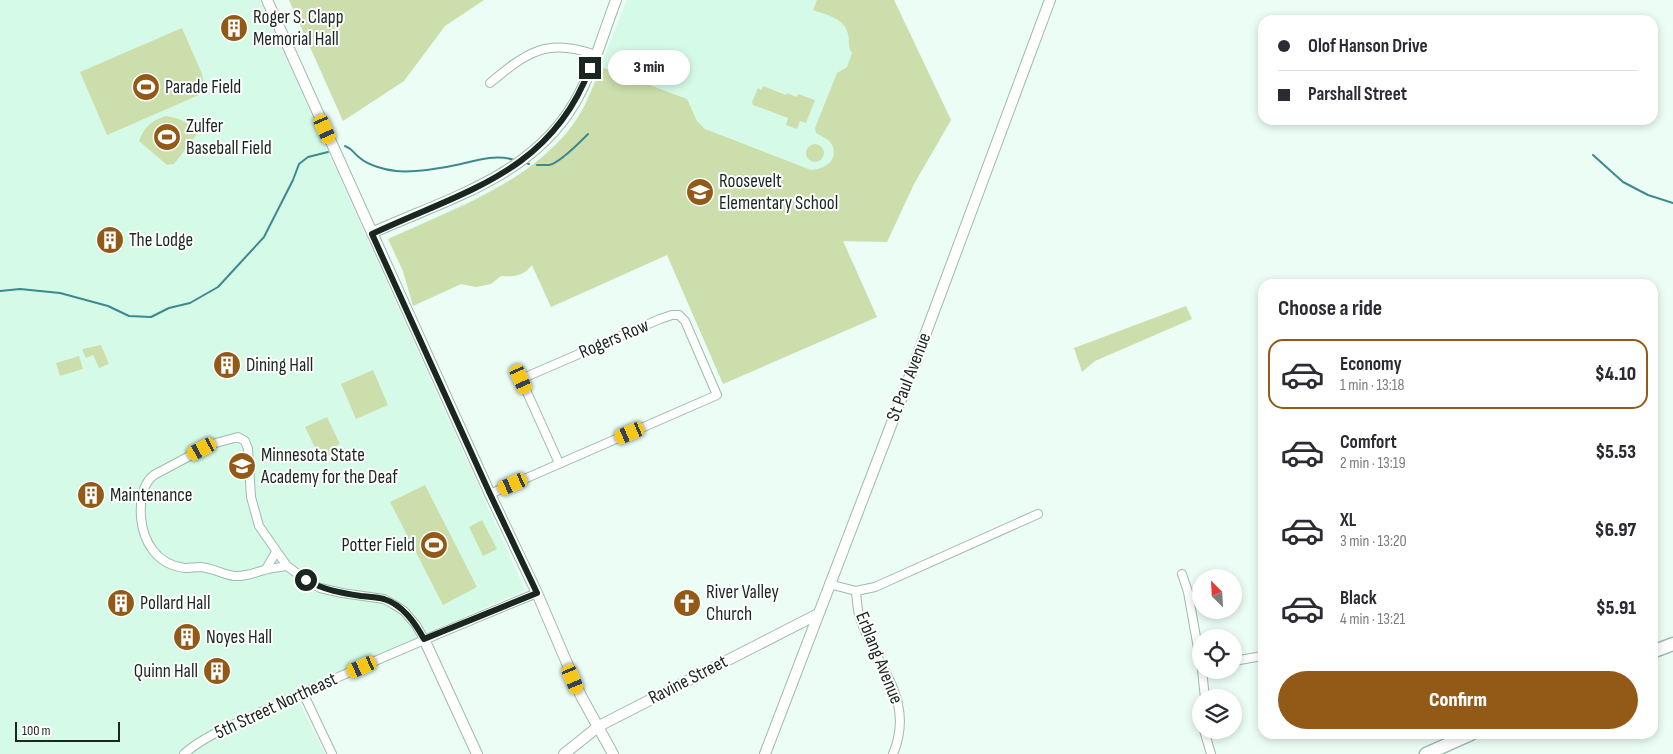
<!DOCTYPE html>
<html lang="en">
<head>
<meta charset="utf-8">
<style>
	:root { --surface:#fff; --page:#f2f2f3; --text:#2b2b33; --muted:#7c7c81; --line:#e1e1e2; --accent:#935917 }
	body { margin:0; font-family:"Sofia Sans Condensed",sans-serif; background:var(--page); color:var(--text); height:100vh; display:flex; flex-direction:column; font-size:19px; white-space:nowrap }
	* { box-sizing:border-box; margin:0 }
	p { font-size:16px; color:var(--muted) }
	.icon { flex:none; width:28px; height:28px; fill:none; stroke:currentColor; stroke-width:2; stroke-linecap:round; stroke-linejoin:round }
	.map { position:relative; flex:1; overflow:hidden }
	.details { position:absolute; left:1258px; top:279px; width:400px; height:460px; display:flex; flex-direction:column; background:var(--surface); border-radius:15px; box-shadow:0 2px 8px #0003 }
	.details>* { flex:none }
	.hud { position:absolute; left:1258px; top:15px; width:400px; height:110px; border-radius:15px; box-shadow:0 2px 8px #0003; display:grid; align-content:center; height:110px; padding:0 20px; background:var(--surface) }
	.needle { width:32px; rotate:336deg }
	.tools { position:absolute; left:1192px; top:569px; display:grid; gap:10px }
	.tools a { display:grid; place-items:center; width:50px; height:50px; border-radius:50%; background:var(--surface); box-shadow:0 2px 8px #0003; font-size:25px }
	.scale { position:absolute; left:15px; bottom:12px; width:105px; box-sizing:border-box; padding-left:5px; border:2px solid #1a2620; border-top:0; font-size:14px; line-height:18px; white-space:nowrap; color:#1a2620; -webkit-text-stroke:4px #fff; paint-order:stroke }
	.end { position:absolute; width:22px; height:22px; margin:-11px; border:6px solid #1a2620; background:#fff; box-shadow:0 0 0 2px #fff }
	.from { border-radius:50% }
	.bubble { position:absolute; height:35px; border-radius:18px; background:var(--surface); box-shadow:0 2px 8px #0003; font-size:16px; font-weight:800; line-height:35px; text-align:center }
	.car { position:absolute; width:15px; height:30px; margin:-15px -8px; border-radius:6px; box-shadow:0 0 4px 1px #0007; background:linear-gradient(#f5c518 24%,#345 0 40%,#f5c518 0 76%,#345 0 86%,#f5c518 0) }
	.hud b { display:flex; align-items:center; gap:18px; height:48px; font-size:19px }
	.hud b+b { border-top:1px solid var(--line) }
	.hud i { width:12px; height:12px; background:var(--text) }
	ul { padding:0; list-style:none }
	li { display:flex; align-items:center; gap:15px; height:70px; margin:0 10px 8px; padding:0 10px; border:2px solid transparent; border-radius:15px }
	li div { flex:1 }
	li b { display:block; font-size:19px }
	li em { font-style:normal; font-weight:800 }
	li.selected { border-color:var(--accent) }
	li>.icon { width:45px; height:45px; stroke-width:1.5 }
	h2 { padding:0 20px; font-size:22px; line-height:60px }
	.primary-button { display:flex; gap:10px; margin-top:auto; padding:10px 20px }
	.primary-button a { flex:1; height:58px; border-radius:30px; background:var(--accent); color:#fff; font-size:20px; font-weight:800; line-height:58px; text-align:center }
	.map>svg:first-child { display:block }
	.built { fill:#d5fbe8 }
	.green { fill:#ccdeac }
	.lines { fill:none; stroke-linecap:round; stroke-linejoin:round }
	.stream { stroke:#3e898f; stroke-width:2 }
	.minor-casing { stroke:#9ebbac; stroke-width:10 }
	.tertiary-casing { stroke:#9ebbac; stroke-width:12 }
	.primary-casing { stroke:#9ebbac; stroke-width:15 }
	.minor { stroke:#fff; stroke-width:8 }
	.tertiary { stroke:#fff; stroke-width:10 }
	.primary { stroke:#fff; stroke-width:12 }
	.route { stroke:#1a2620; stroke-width:6 }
	.labels { text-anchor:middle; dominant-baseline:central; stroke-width:4; stroke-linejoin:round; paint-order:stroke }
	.poi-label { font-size:19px; fill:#1a2620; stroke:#fff; text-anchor:start }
	.street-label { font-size:19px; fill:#1a2620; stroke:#fff }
</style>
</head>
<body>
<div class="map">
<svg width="1673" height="754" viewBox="0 0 1673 754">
	<rect width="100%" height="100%" fill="#ebfdf4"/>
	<!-- built -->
	<g class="built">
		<polygon points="0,0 260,0 525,590 294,692 325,754 0,754"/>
		<polygon points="627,0 894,0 951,120 914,184 887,242 843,241 877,317 723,384 667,255 551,307 527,254 413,306 403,271 388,239 475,199 516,177 538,161 569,130 584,107"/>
	</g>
	<!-- green -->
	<g class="green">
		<polygon points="289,0 484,0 445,26 404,81 343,121"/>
		<path d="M 817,0 L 894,0 L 951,120 L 914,184 L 887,242 L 843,241 L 877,317 L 723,384 L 667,255 L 551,307 L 532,265 C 524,276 514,277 501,276 L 491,284 L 476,287 L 461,284 L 413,306 L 403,271 L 388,239 C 452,210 524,185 569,130 C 584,112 591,90 601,69 L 604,68 L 687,99 L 697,121 L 705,129 L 811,170 C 824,169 839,161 832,145 C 829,139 821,136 816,133 L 815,128 L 837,73 L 847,67 L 852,53 C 847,46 850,41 848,34 C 845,18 826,15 813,10 Z"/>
		<polygon points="182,28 202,74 206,92 107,135 80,72"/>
		<polygon points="763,86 786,95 787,93 797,97 798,94 815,100 806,123 800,121 797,129 786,125 788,118 753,105 752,102 758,88 761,90"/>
		<path d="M 166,116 C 180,118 189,123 198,133 L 174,164 L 167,165 L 139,141 C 144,127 152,120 166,116 Z"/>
		<circle cx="815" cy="153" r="9"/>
		<polygon points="1186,306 1192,319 1095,361 1082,372 1074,348"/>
		<polygon points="101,345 109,364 99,368 93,355 86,358 82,349"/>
		<polygon points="79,356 83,369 60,376 56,363"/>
		<polygon points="373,370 388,405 356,419 341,384"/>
		<polygon points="327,417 340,444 333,448 332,454 324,458 318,454 305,427"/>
		<polygon points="425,485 477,587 443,605 390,502"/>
		<polygon points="482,520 497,549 483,556 469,527"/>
	</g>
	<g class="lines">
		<!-- stream -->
		<g class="stream">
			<path d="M 345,146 C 353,149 354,154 360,158 C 368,165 385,170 396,171 C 413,173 444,168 461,164 C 477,160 497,154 514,160"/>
			<polyline points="1593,155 1623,182 1648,195 1673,203"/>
			<polyline points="526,163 529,164"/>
			<path d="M 537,165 C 541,165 545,165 549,165 C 560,163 580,142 588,134"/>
			<polyline points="0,291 20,289 60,293 108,306 129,316 151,317 169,308 190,303 218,287 264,237 293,180 299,164 308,157 328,152"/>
		</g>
		<!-- minor casing -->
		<g class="minor-casing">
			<g id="minor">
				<path d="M 490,83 C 526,53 547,37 595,55"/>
				<polyline points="490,494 717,395 685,321 679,315 672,315 660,319 521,379 559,463"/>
				<path d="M 287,566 C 280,567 272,568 264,570 C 254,573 245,577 234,576 C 223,574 212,568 200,567 C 195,567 190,568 185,568 C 157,565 143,542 141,517 C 140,502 141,485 154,475 L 212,444 L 238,437 L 245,441 L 248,449 L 251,497 L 259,526 L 287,566 L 306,580 L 320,588 L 342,593 L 384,599 L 393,604 L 404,611 L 416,625 L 424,639"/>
				<polyline points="266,569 276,552"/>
				<polyline points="1182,574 1188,592 1201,665"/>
				<polyline points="829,584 856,591 875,587 1038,514"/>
				<path d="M 856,591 C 857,600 857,610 860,618 C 876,667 916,699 893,754"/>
				<polyline points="1234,661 1262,656"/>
				<polyline points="1202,670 1205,698"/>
				<polyline points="303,693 332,754"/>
				<polyline points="1204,730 1211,754"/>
				<path d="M 184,754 C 207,733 246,720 274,706 C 361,666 449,629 537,593"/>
			</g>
		</g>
		<!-- tertiary casing -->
		<g class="tertiary-casing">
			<g id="tertiary">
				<polyline points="267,0 490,494 537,593 581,696 613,754"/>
				<path d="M 372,233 C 446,199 532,177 575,102 C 593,71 603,34 616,0"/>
				<polyline points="424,639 477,754"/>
				<polyline points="564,754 599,726 818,614"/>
				<polyline points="765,754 908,381 1050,0"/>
			</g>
		</g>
		<!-- primary casing -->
		<g class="primary-casing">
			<g id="primary">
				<polyline points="1652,652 1673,644"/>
				<polyline points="1426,754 1471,734"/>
			</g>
		</g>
		<!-- minor -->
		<use href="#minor" class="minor"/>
		<!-- tertiary -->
		<use href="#tertiary" class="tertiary"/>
		<!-- primary -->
		<use href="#primary" class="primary"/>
	</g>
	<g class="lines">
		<!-- route -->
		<path class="route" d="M 306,580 C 324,590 341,593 361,596 C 369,597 377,597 384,599 C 403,605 415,623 424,639 L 537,593 L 490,494 L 372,234 C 463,191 551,173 590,68"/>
	</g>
	<!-- icons -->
	<defs>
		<g id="building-disc" transform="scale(1.4375)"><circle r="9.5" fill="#935917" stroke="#fff"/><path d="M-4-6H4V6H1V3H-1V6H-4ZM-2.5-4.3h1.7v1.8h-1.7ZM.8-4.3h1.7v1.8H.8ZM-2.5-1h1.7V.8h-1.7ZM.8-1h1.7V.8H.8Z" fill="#fff"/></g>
		<g id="stadium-disc" transform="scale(1.4375)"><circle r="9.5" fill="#935917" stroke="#fff"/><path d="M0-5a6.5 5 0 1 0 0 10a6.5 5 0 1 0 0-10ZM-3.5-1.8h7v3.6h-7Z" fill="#fff"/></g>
		<g id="school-disc" transform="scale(1.4375)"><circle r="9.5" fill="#935917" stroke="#fff"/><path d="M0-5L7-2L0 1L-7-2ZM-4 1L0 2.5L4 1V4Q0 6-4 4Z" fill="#fff"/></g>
		<g id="church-disc" transform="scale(1.4375)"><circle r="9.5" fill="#935917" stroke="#fff"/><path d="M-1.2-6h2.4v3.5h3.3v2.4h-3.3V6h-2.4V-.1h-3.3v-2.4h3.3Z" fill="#fff"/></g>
	</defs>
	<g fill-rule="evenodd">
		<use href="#building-disc" x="234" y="28"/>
		<use href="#stadium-disc" x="146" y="87"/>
		<use href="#stadium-disc" x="167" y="137"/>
		<use href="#school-disc" x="700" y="192"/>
		<use href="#building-disc" x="110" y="240"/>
		<use href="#building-disc" x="227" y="365"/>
		<use href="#school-disc" x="242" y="466"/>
		<use href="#building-disc" x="91" y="495"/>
		<use href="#stadium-disc" x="434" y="545"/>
		<use href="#building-disc" x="121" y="603"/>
		<use href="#church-disc" x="687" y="603"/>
		<use href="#building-disc" x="187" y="637"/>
		<use href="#building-disc" x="217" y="671"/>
	</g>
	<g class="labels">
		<!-- poi labels -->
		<g class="poi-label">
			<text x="253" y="17">Roger S. Clapp<tspan x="253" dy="22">Memorial Hall</tspan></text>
			<text x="165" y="87">Parade Field</text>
			<text x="186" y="126">Zulfer<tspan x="186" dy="22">Baseball Field</tspan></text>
			<text x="719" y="181">Roosevelt<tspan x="719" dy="22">Elementary School</tspan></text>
			<text x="129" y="240">The Lodge</text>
			<text x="246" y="365">Dining Hall</text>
			<text x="261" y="455">Minnesota State<tspan x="261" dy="22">Academy for the Deaf</tspan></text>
			<text x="110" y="495">Maintenance</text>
			<text x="415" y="545" text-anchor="end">Potter Field</text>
			<text x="706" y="592">River Valley<tspan x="706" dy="22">Church</tspan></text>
			<text x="140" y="603">Pollard Hall</text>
			<text x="206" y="637">Noyes Hall</text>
			<text x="198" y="671" text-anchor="end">Quinn Hall</text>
		</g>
		<!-- street labels -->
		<g class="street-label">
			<text transform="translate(614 339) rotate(-23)">Rogers Row</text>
			<text transform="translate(909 377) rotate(-69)">St Paul Avenue</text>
			<text transform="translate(879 658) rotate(68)">Erblang Avenue</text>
			<text transform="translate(688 680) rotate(-27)">Ravine Street</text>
			<text transform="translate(276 706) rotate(-25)">5th Street Northeast</text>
		</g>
	</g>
</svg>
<div class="tools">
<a><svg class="needle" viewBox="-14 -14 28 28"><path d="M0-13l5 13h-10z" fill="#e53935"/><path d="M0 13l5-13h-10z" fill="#7c7c81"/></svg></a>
<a><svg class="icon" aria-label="locate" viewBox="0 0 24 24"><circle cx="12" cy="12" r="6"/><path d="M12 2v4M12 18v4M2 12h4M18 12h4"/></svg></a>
<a><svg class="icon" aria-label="layers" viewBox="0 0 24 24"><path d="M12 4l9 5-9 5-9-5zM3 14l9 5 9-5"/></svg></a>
</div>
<div class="scale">100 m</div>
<i class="end from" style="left:306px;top:580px"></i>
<i class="end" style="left:590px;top:68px"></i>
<div class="bubble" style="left:608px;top:50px;width:82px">3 min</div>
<i class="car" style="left:325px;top:129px;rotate:156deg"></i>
<i class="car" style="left:521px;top:379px;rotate:156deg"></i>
<i class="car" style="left:630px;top:433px;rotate:247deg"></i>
<i class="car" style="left:202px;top:449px;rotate:242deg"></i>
<i class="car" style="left:513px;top:484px;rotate:246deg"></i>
<i class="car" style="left:362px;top:667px;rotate:246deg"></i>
<i class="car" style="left:573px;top:679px;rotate:157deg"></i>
<div class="hud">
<b><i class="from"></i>Olof Hanson Drive</b>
<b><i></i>Parshall Street</b>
</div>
<section class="details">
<h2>Choose a ride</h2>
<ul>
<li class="selected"><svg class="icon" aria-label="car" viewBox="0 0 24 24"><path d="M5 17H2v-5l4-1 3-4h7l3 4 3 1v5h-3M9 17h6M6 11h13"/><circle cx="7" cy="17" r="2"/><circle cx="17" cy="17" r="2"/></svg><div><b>Economy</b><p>1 min · 13:18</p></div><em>$4.10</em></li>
<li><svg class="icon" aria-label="car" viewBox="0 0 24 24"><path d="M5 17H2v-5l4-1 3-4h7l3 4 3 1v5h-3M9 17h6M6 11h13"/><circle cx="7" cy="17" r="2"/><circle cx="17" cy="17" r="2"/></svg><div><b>Comfort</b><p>2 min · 13:19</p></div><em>$5.53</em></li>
<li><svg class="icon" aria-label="car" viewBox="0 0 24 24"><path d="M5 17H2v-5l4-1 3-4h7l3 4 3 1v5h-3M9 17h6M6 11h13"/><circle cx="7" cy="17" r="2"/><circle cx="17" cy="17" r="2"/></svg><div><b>XL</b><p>3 min · 13:20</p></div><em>$6.97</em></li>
<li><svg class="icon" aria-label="car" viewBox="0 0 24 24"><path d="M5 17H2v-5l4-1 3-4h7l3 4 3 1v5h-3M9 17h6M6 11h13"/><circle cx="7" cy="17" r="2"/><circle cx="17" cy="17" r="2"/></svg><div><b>Black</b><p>4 min · 13:21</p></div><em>$5.91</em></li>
</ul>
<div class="primary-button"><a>Confirm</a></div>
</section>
</div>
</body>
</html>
